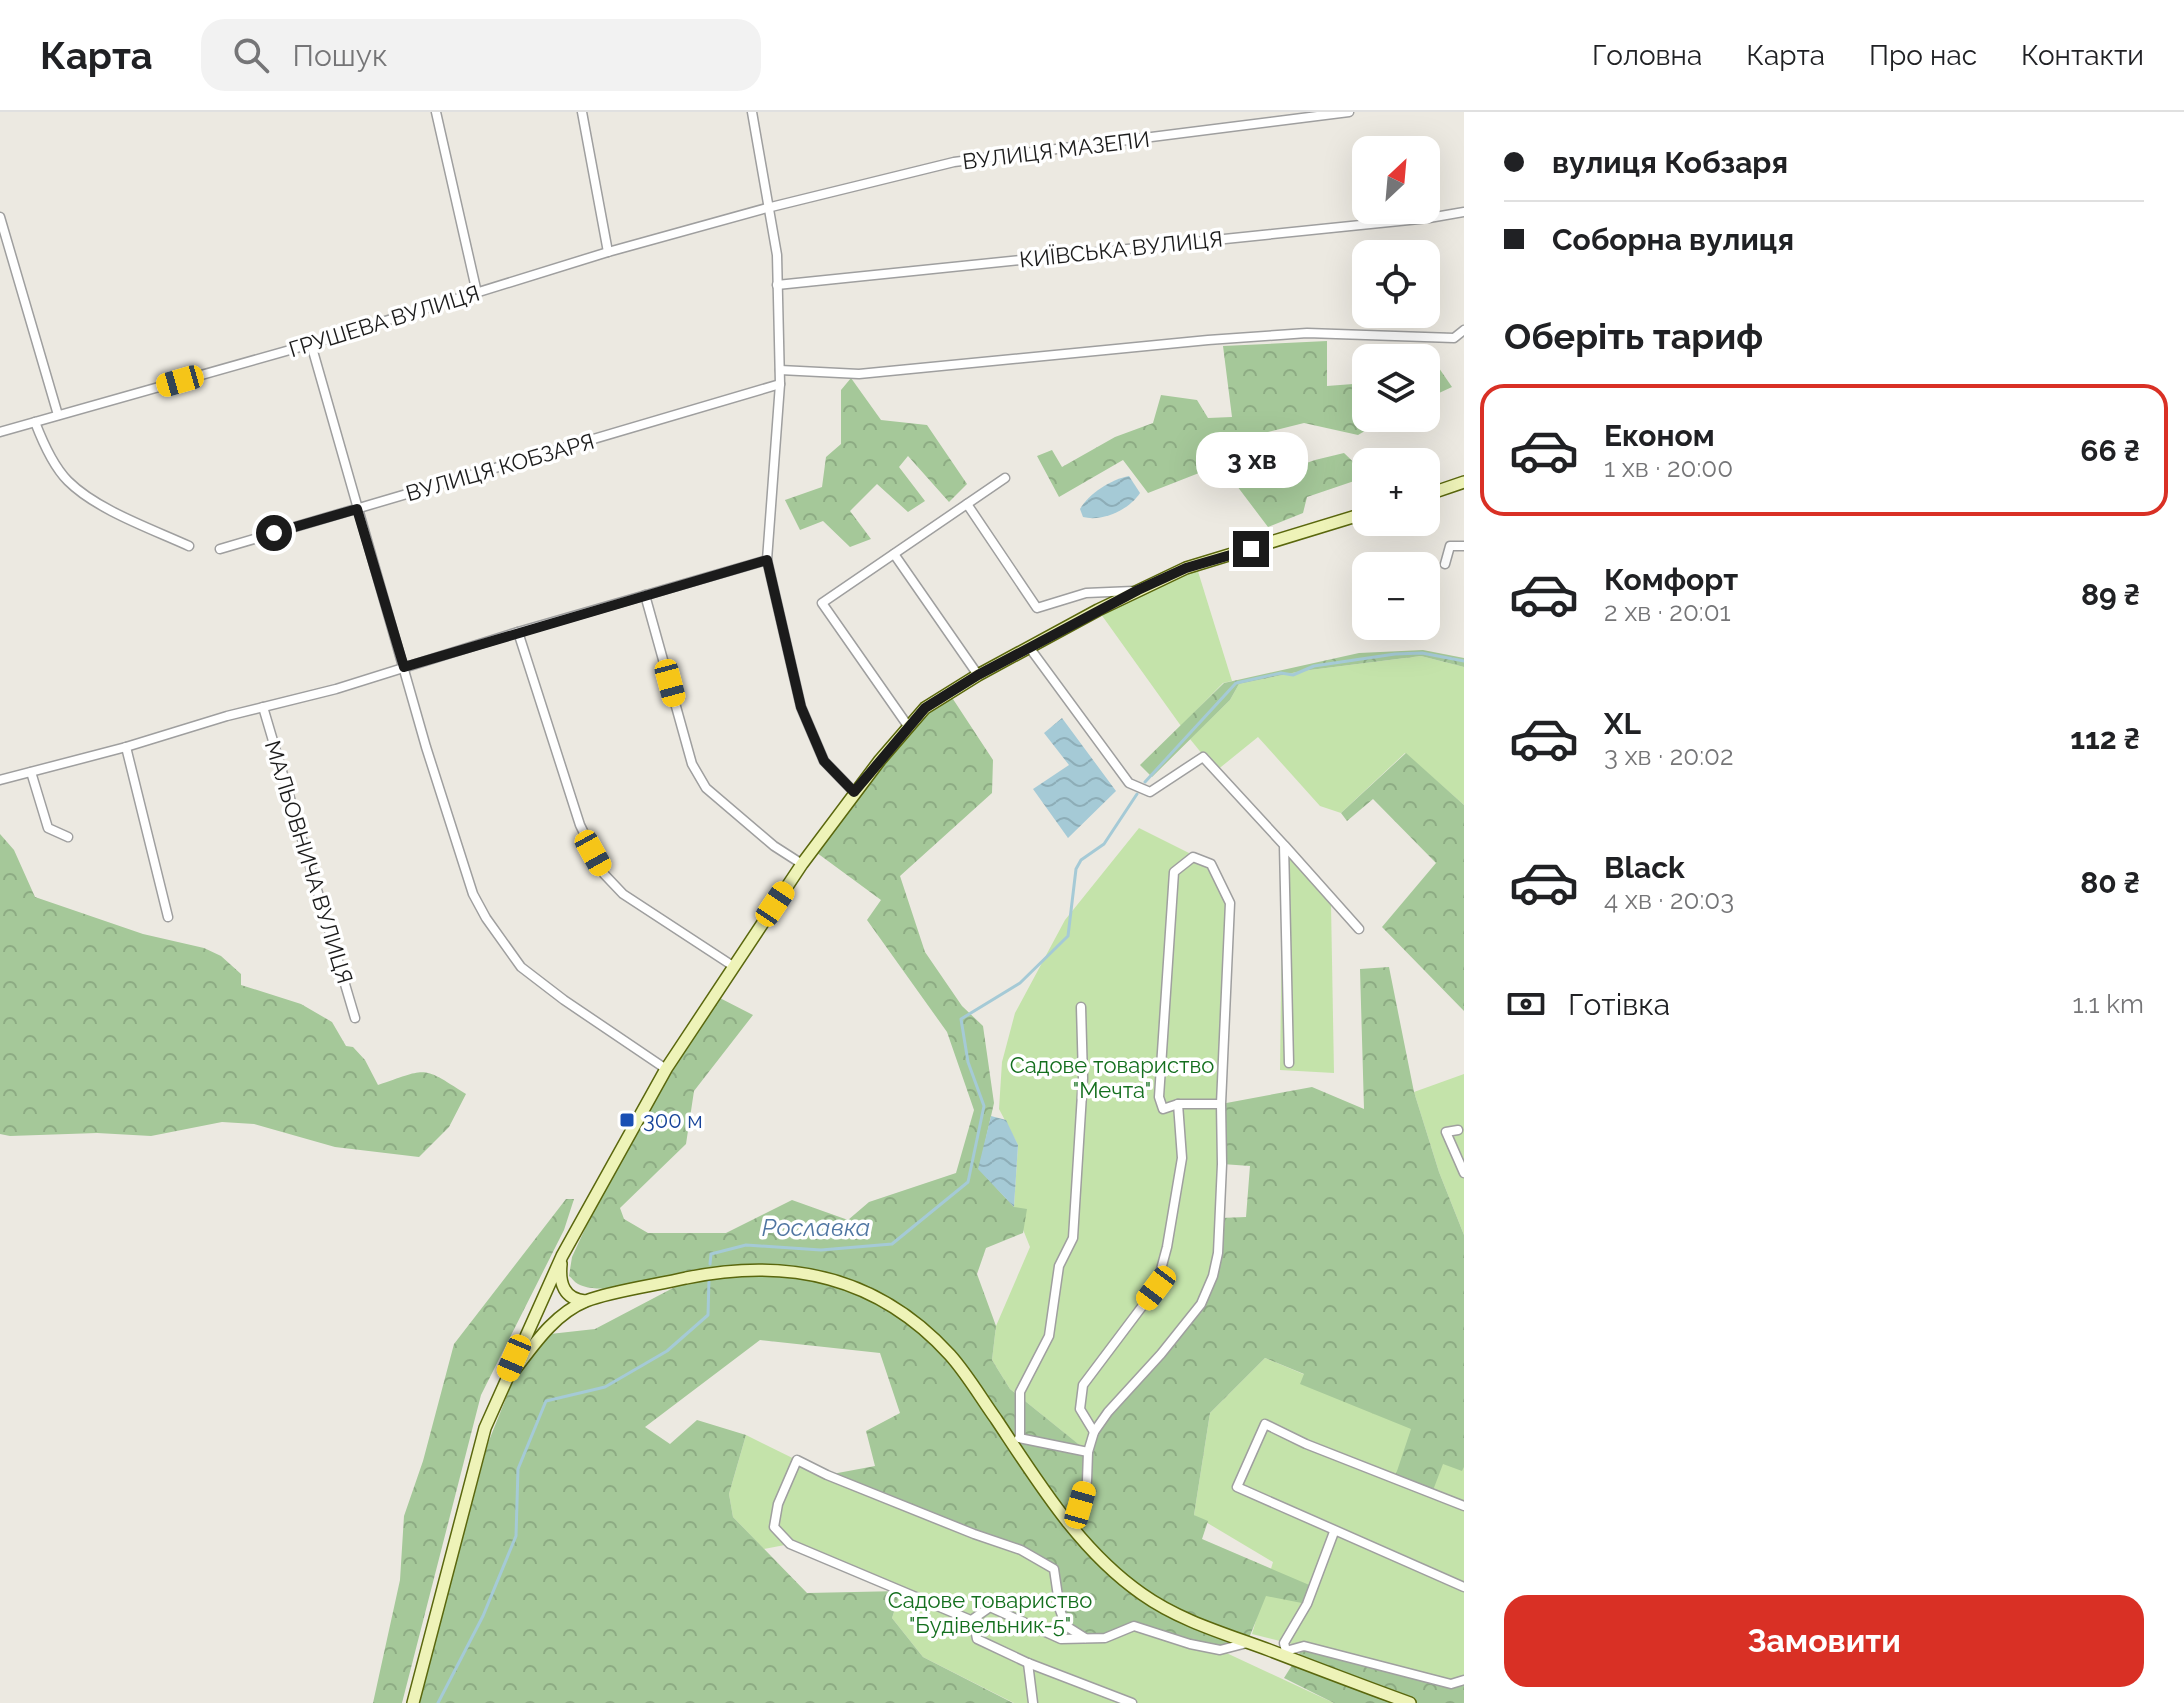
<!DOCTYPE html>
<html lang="uk">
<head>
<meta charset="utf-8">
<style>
	:root { --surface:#fff; --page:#f2f2f2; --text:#202124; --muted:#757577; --line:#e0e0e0; --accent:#d93025 }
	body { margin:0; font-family:Raleway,sans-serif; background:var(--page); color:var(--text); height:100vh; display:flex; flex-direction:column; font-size:30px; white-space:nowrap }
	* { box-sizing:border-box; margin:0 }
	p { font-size:26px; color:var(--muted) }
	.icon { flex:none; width:44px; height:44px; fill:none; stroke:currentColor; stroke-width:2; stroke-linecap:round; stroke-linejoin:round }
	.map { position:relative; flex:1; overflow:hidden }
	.drawer { display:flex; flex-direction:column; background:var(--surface); width:720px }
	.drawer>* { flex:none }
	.guide { display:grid; align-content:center; height:176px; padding:0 40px; background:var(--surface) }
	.needle { width:52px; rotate:26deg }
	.buttons { position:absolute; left:1352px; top:24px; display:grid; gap:16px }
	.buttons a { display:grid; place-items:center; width:88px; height:88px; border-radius:16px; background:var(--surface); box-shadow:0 8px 32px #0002; font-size:40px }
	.end { position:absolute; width:36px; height:36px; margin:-18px; border:10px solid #1b1b1b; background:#fff; box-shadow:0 0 0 4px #fff }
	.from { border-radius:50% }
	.bubble { position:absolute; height:56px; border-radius:24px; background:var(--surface); box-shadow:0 8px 32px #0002; font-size:26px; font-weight:700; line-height:56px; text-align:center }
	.car { position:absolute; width:24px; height:48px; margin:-24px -12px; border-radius:10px; box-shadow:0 0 6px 2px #0007; background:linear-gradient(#f5c518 24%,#345 0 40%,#f5c518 0 76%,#345 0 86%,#f5c518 0) }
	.guide b { display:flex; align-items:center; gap:28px; height:76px; font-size:30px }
	.guide b+b { border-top:2px solid var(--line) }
	.guide i { width:20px; height:20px; background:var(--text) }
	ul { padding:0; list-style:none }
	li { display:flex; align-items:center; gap:24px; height:132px; margin:0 16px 12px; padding:0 24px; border:4px solid transparent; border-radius:24px }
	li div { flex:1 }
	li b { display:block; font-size:30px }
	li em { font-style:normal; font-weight:700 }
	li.active { border-color:var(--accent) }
	li>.icon { width:72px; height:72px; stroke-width:1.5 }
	h2 { padding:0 40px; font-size:36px; line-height:96px }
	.pay { display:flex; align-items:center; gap:20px; height:88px; padding:0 40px; font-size:30px }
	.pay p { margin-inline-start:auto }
	.primary-button { display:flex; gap:16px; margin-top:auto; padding:16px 40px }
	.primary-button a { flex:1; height:92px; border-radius:24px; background:var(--accent); color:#fff; font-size:32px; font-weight:700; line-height:92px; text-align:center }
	header { display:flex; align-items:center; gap:48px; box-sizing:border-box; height:112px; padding:0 40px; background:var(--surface); border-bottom:2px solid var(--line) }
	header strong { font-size:38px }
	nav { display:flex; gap:44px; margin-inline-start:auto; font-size:28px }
	.search { width:560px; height:72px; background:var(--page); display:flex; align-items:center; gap:20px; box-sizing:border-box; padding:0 28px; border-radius:24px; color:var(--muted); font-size:30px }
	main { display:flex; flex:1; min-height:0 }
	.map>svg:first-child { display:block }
	.grass { fill:#c4e3aa }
	.forest { fill:url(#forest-crowns) }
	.water { fill:url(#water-waves) }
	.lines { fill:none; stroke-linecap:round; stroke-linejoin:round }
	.stream { stroke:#a5cad6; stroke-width:3 }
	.street-casing { stroke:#9f9f9f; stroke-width:11 }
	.secondary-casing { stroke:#5a670d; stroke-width:14 }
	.street { stroke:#fff; stroke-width:8 }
	.secondary { stroke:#eef3b8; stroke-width:11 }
	.route { stroke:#1b1b1b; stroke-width:10 }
	.transit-dot { fill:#1a4fb4; stroke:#fff; stroke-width:3 }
	.labels { text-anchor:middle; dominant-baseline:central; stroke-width:7; stroke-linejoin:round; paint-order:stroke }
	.street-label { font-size:22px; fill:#1b1b1b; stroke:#fff }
	.park-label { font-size:22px; fill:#146f1e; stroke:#fff }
	.transit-label { font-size:22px; fill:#164399; stroke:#fff; text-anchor:start }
	.water-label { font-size:24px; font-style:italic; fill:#5076a2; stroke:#fff }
</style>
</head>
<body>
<header>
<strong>Карта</strong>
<div class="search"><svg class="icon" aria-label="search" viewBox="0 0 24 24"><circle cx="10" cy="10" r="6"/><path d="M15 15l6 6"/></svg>Пошук</div>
<nav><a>Головна</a><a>Карта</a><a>Про нас</a><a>Контакти</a></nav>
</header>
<main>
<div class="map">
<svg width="1464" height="1591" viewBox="0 0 1464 1591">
	<defs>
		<pattern id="forest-crowns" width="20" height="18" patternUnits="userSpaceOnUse" patternTransform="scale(2)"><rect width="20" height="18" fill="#a5c899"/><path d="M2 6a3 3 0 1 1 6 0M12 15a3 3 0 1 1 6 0" fill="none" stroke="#8dab83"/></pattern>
		<pattern id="water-waves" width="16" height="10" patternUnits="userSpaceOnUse" patternTransform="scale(2)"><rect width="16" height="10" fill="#a5cad6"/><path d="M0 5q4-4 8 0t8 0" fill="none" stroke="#8dadb7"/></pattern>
	</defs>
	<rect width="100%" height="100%" fill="#ece9e1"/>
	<!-- grass -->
	<g class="grass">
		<polygon points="1196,453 1232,569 1223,571 1181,614 1098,498"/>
		<polygon points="1421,544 1464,555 1464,693 1405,641 1341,701 1320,694 1258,625 1216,659 1190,627 1230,588 1239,572 1302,559"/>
		<polygon points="1139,716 1211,752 1230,791 1218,1141 1201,1192 1088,1340 1010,1277 992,1248 996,1214 1030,1135 1014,1095 1018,1033 999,997 1002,950 1015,901 1065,808"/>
		<polygon points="1283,733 1331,792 1334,961 1280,958"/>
		<polygon points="1464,962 1464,1123 1439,1060 1414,980"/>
		<polygon points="1265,1246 1464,1330 1464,1568 1451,1572 1252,1522 1273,1450 1194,1403 1210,1301"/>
		<polygon points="746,1323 827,1363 1021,1438 1134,1514 1220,1538 1334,1591 1014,1591 923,1545 892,1506 901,1479 790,1432 764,1437 733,1405 729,1382"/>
	</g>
	<!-- forest -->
	<g class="forest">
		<polygon points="1327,229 1327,274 1366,271 1366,306 1387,306 1358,323 1304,311 1256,323 1237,340 1267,365 1315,348 1344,341 1366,362 1366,365 1307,385 1303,401 1268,415 1237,374 1199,361 1148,381 1123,348 1059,385 1037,344 1052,338 1062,355 1115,325 1153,311 1161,283 1197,288 1208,306 1232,305 1223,234"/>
		<polygon points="1367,232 1430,243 1452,275 1426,287 1426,246 1367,246"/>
		<polygon points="851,266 881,308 927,313 967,372 949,390 908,344 899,355 925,389 908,400 877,372 850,399 871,427 850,435 823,409 800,418 785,388 822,375 826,345 841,332 841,278"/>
		<polygon points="1423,538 1464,546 1464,555 1421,544 1302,559 1239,572 1230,588 1152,665 1140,653 1224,571 1359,541"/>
		<path d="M 949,581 L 993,648 L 992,681 L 900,764 L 925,840 L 962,894 L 983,914 L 994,991 L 979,1057 L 1014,1095 L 1027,1097 L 1023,1121 L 986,1136 L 977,1162 L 996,1214 L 992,1248 L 1010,1277 L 1087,1339 L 1094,1320 L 1201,1192 L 1213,1164 L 1221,1106 L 1246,1105 L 1250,1054 L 1222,1052 L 1221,992 L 1312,975 L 1364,997 L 1360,857 L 1389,855 L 1414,980 L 1439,1060 L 1464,1123 L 1464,1355 L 1462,1359 L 1443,1352 L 1432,1381 L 1395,1365 L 1411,1317 L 1300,1272 L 1304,1262 L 1265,1246 L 1210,1301 L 1194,1403 L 1208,1409 L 1202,1427 L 1314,1475 L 1307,1492 L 1266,1484 L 1247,1531 L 1220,1538 L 1134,1514 L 1105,1526 L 1085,1526 L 1066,1514 L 1054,1457 L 1021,1438 L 827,1363 L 875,1354 L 866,1319 L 900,1301 L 880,1241 L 760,1228 L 645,1315 L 670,1332 L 697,1308 L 746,1323 L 729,1382 L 733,1405 L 807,1481 L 901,1479 L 892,1506 L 923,1545 L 1013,1591 L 419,1591 L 488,1331 L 521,1249 L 541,1223 L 595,1217 L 692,1166 C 668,1171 600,1184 578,1172 C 574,1170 572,1166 569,1164 L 572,1145 L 637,1004 L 714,883 L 753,903 L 694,979 L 686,1032 L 620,1096 L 624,1107 L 648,1121 L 726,1121 L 792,1088 L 848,1108 L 869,1090 L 956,1061 L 974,998 L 947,920 L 867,808 L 881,788 L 813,738 L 908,614 Z"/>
		<polygon points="1406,641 1464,693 1464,899 1382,815 1436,751 1373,687 1347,709 1341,701"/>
		<path d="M 0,722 L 14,738 L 35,785 L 143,822 L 204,836 L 221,844 L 241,862 L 241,873 L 301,892 L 332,910 L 346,934 L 353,935 L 365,948 L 378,973 C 428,956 421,953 466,982 L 449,1015 L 419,1045 L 335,1035 L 254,1012 L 222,1010 L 151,1024 L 97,1021 L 10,1024 L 0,1022 Z"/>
		<polygon points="566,1087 574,1087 564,1118 481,1283 402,1591 373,1591 400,1468 404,1404 423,1349 454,1232"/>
		<polygon points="1304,1534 1451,1572 1464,1568 1464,1591 1334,1591 1284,1566"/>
	</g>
	<!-- water -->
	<g class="water">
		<path d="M 1129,364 L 1140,381 C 1129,398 1102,410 1083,405 L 1080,397 C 1088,382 1112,367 1129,364 Z"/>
		<polygon points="1062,606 1116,679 1068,726 1033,677 1069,653 1044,621"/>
		<polygon points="991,1004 1006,1008 1018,1033 1014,1095 978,1057"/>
	</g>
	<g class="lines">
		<!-- stream -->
		<g class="stream">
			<polyline points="1145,670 1236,571 1281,561 1293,563 1314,554 1395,542 1422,541 1464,549"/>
			<polyline points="710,1152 711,1142 746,1133 821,1138 892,1132 968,1070 984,994 968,950 961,907 1020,871 1068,824 1076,757 1081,748 1104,732 1137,682"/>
			<polyline points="438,1591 483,1504 516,1424 518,1357 546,1289 605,1275 667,1239 708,1203 709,1167"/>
		</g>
		<!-- street casing -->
		<g class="street-casing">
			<g id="street">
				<polyline points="436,0 477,181"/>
				<polyline points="582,0 608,140"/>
				<polyline points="752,0 777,143 780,272 767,448 801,595 824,649 854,680"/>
				<polyline points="0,105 58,303"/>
				<polyline points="777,173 1429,106 1464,100"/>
				<polyline points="311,232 426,635 473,782 486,806 521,855 564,888 666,957"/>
				<polyline points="780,258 859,262 1208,228 1307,221 1454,226 1464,218"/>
				<path d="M 35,310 C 43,331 53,354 68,369 C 97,398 152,417 189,434"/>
				<polyline points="0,320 311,232 608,140 767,96 954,50 1349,0"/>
				<polyline points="967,392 1037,496 1086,481 1133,479"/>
				<polyline points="220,437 780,272"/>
				<polyline points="894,442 978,563"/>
				<polyline points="1445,452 1450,434 1464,434"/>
				<polyline points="645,483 692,652 706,676 774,734 802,752"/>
				<polyline points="518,520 580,713 604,762 623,782 733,854"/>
				<polyline points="1029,535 1129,671 1150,680 1203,645 1284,733 1289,951"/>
				<polyline points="263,595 355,906"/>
				<polyline points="908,614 822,491 1005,366"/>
				<polyline points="126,635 168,805"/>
				<polyline points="31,660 48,716 68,725"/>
				<polyline points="0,668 126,635 227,604 336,577 518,520 767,448"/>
				<polyline points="1285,734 1359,817"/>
				<polyline points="1458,1018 1446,1020 1464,1061"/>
				<polyline points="1094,1320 1080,1297 1083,1273 1156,1176 1167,1135 1182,1046 1178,992"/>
				<polyline points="1020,1325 1020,1280 1049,1224 1059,1154 1073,1126 1083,966 1081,895"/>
				<polyline points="1019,1326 1088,1340"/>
				<polyline points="1464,1394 1306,1332 1265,1312 1237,1375 1464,1475"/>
				<polyline points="1073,1416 1087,1369 1088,1340 1094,1320 1108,1300 1161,1242 1201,1192 1213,1164 1218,1141 1222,1052 1221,992 1230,791 1211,752 1193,745 1174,760 1159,985 1163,997 1178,992 1221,992"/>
				<polyline points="973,1509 790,1432 774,1415 778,1392 797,1348 827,1363 974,1422 1021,1438 1054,1457 1060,1498 1066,1514 1085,1526"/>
				<polyline points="1286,1539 1284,1531 1307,1492 1334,1420"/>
				<polyline points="1283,1544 1286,1539 1304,1534 1451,1572 1464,1568"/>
				<polyline points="1028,1551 1033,1591"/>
				<polyline points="1132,1591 1028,1551 977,1527 973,1507 990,1495 1061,1527 1105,1526 1134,1514 1190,1532 1220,1538 1247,1531"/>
			</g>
		</g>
		<!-- secondary casing -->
		<g class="secondary-casing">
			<g id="secondary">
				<polyline points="1426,383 1464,370"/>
				<path d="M 561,1152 C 559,1171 564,1187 585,1189"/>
				<path d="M 513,1260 C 533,1234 554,1202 586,1189 C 611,1179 657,1173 686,1166 C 788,1145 878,1164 950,1243 C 967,1262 981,1286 996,1307 C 1038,1370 1079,1438 1142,1482 C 1180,1509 1226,1522 1269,1538 C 1316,1556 1363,1574 1410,1591"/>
				<polyline points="413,1591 485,1316 562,1144 666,957 802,752 880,648 925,596 978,563 1098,498 1186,456 1366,401"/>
			</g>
		</g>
		<!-- street -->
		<use href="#street" class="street"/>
		<!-- secondary -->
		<use href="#secondary" class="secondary"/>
	</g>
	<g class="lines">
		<!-- route -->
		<polyline class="route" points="274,421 357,397 404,555 767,448 801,595 824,649 854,680 925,596 978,563 1138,478 1186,456 1251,437"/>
	</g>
	<!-- markers -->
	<rect class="transit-dot" x="619" y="1000" width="16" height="16" rx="4"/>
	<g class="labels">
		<!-- street labels -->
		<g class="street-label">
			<text transform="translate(1056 38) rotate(-7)">ВУЛИЦЯ МАЗЕПИ</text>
			<text transform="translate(1121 137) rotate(-6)">КИЇВСЬКА ВУЛИЦЯ</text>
			<text transform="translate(384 209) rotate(-17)">ГРУШЕВА ВУЛИЦЯ</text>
			<text transform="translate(500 355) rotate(-16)">ВУЛИЦЯ КОБЗАРЯ</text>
			<text transform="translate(309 750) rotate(73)">МАЛЬОВНИЧА ВУЛИЦЯ</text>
		</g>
		<!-- park labels -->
		<g class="park-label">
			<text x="1112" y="953">Садове товариство<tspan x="1112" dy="25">"Мечта"</tspan></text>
			<text x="990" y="1488">Садове товариство<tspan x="990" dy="25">"Будівельник-5"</tspan></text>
		</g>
		<!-- transit labels -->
		<g class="transit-label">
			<text x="643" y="1008">300 м</text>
		</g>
		<!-- water labels -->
		<g class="water-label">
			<text x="816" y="1115">Рославка</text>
		</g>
	</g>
</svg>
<div class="buttons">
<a><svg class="needle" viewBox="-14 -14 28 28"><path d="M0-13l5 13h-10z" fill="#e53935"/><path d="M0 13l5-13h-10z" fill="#757577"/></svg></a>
<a><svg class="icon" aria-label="locate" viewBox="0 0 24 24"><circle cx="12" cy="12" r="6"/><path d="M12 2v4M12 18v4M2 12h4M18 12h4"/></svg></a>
<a><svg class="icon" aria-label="layers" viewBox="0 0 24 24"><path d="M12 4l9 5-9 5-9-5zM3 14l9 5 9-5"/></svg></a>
<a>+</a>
<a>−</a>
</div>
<i class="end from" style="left:274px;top:421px"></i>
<i class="end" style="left:1251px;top:437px"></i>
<div class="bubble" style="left:1196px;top:320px;width:112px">3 хв</div>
<i class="car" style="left:180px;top:269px;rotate:254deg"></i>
<i class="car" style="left:670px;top:571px;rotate:165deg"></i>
<i class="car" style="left:593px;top:741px;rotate:151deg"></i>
<i class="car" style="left:775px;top:792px;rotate:34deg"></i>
<i class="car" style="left:1156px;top:1176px;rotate:217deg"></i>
<i class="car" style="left:514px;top:1246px;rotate:203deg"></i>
<i class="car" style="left:1080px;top:1393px;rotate:16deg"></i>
</div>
<section class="drawer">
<div class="guide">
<b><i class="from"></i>вулиця Кобзаря</b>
<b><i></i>Соборна вулиця</b>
</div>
<h2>Оберіть тариф</h2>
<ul>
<li class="active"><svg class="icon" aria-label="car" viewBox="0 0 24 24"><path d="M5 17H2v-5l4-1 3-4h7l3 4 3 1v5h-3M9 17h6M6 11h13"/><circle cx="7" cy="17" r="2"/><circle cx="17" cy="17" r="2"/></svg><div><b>Економ</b><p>1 хв · 20:00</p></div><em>66 ₴</em></li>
<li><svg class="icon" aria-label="car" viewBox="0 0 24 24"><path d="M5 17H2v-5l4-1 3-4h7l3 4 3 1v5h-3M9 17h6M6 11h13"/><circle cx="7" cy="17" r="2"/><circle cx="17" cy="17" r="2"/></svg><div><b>Комфорт</b><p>2 хв · 20:01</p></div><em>89 ₴</em></li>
<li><svg class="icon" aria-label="car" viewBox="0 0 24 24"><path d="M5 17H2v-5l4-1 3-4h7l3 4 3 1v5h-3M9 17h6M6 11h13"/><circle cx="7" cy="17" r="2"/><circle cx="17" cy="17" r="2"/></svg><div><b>XL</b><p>3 хв · 20:02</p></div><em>112 ₴</em></li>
<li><svg class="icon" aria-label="car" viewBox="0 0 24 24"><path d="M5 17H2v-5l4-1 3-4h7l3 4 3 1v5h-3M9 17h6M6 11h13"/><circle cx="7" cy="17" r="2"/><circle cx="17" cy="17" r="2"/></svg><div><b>Black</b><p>4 хв · 20:03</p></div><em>80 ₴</em></li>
</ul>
<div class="pay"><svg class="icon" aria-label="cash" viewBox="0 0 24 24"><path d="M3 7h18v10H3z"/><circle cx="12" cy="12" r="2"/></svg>Готівка<p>1.1 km</p></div>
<div class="primary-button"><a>Замовити</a></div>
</section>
</main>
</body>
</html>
